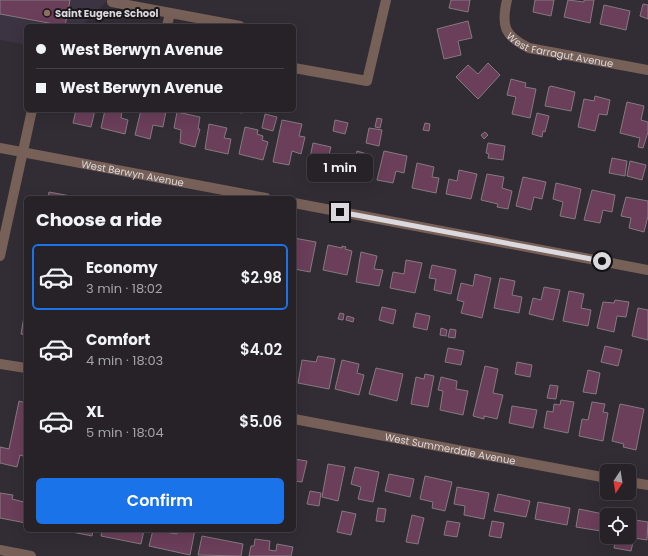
<!DOCTYPE html>
<html lang="en">
<head>
<meta charset="utf-8">
<style>
	:root { --surface:#262228; --page:#2e2a30; --text:#f1f3f6; --muted:#a4a4a8; --line:#423f45; --accent:#1a73e8 }
	body { margin:0; font-family:Poppins,sans-serif; background:var(--page); color:var(--text); height:100vh; display:flex; flex-direction:column; font-size:15px; white-space:nowrap }
	* { box-sizing:border-box; margin:0 }
	p { font-size:13px; color:var(--muted) }
	.icon { flex:none; width:22px; height:22px; fill:none; stroke:currentColor; stroke-width:2; stroke-linecap:round; stroke-linejoin:round }
	.map { position:relative; flex:1; overflow:hidden }
	.details { position:absolute; left:24px; top:196px; width:272px; height:336px; display:flex; flex-direction:column; background:var(--surface); border-radius:6px; box-shadow:0 4px 16px #0002,0 0 0 1px var(--line) }
	.details>* { flex:none }
	.hud { position:absolute; left:24px; top:24px; width:272px; height:88px; border-radius:6px; box-shadow:0 4px 16px #0002,0 0 0 1px var(--line); display:grid; align-content:center; height:88px; padding:0 12px; background:var(--surface) }
	.needle { width:26px; rotate:192deg }
	.fabs { position:absolute; left:600px; top:464px; display:grid; gap:8px }
	.fabs a { display:grid; place-items:center; width:36px; height:36px; border-radius:6px; background:var(--surface); box-shadow:0 4px 16px #0002,0 0 0 1px var(--line); font-size:20px }
	.end { position:absolute; width:18px; height:18px; margin:-9px; border:5px solid #dcd9de; background:#111; box-shadow:0 0 0 2px #111 }
	.from { border-radius:50% }
	.bubble { position:absolute; height:28px; border-radius:6px; background:var(--surface); box-shadow:0 4px 16px #0002,0 0 0 1px var(--line); font-size:13px; font-weight:600; line-height:28px; text-align:center }
	.hud b { display:flex; align-items:center; gap:14px; height:38px; font-size:15px }
	.hud b+b { border-top:1px solid var(--line) }
	.hud i { width:10px; height:10px; background:var(--text) }
	ul { padding:0; list-style:none }
	li { display:flex; align-items:center; gap:12px; height:66px; margin:0 8px 6px; padding:0 4px; border:2px solid transparent; border-radius:6px }
	li div { flex:1 }
	li b { display:block; font-size:15px }
	li em { font-style:normal; font-weight:600 }
	li.current { border-color:var(--accent) }
	li>.icon { width:36px; height:36px; stroke-width:1.5 }
	h2 { padding:0 12px; font-size:18px; line-height:48px }
	.button { display:flex; gap:8px; margin-top:auto; padding:8px 12px }
	.button a { flex:1; height:46px; border-radius:6px; background:var(--accent); color:#fff; font-size:16px; font-weight:600; line-height:46px; text-align:center }
	.map>svg:first-child { display:block }
	.education { fill:#3c3343 }
	.building { fill:#6b3e5a; stroke:#847a80 }
	.lines { fill:none; stroke-linecap:round; stroke-linejoin:round }
	.minor { stroke:#776057; stroke-width:10 }
	.route { stroke:#dcd9de; stroke-width:5 }
	.education-dot { fill:#8d6e63; stroke:#19171a; stroke-width:1.5 }
	.labels { text-anchor:middle; dominant-baseline:central; stroke-width:4; stroke-linejoin:round; paint-order:stroke }
	.poi-label { font-size:10px; font-weight:bold; fill:#dcd9de; stroke:#19171a; text-anchor:start }
	.street-label { font-size:10px; fill:#dcd9de; stroke:#19171a }
</style>
</head>
<body>
<div class="map">
<svg width="648" height="556" viewBox="0 0 648 556">
	<rect width="100%" height="100%" fill="#322d35"/>
	<!-- education -->
	<polygon class="education" points="0,0 108,0 81,26 26,26 26,45 0,40"/>
	<!-- building -->
	<g class="building">
		<polygon points="0,0 70,0 65,26 0,14"/>
		<polygon points="451,0 470,0 468,12 449,8"/>
		<polygon points="535,0 554,0 551,16 533,12"/>
		<polygon points="568,0 584,2 584,0 594,0 590,23 564,17"/>
		<polygon points="643,4 648,5 648,19 640,16"/>
		<polygon points="604,5 630,11 626,30 600,24"/>
		<polygon points="468,21 472,38 458,41 461,55 444,59 437,29"/>
		<polygon points="488,63 500,75 478,99 456,77 468,65 478,74"/>
		<polygon points="511,79 526,83 525,87 536,89 530,118 512,114 516,97 507,95"/>
		<polygon points="551,86 575,92 571,111 545,106 549,87"/>
		<polygon points="595,96 610,100 607,115 599,114 595,131 578,127 584,99 594,101"/>
		<polygon points="627,102 644,106 641,120 648,122 648,132 643,148 638,147 640,138 620,133"/>
		<polygon points="76,110 95,110 91,127 73,123"/>
		<polygon points="105,110 122,110 121,118 128,120 125,134 101,128"/>
		<polygon points="141,110 166,111 163,127 153,125 150,139 135,135"/>
		<polygon points="229,110 242,110 242,113"/>
		<polygon points="177,112 200,117 198,129 200,129 195,147 180,143 181,130 174,128"/>
		<polygon points="537,113 549,116 545,132 543,131 542,137 532,134"/>
		<polygon points="265,114 277,117 273,131 262,128"/>
		<polygon points="377,118 382,119 380,128 375,127"/>
		<polygon points="282,120 302,124 299,136 305,137 301,154 292,151 289,165 273,162"/>
		<polygon points="335,120 348,123 345,134 333,131"/>
		<polygon points="425,123 430,124 429,131 423,130"/>
		<polygon points="209,124 227,128 224,138 231,139 228,154 205,149"/>
		<polygon points="245,127 258,130 257,134 263,136 262,140 268,142 263,160 239,154"/>
		<polygon points="369,128 382,130 379,146 366,143"/>
		<polygon points="485,132 488,135 484,139 481,135"/>
		<polygon points="313,143 331,147 328,158 335,160 332,173 308,167"/>
		<polygon points="488,143 505,146 503,160 488,158 489,154 486,153"/>
		<polygon points="357,151 367,154 365,161 372,162 368,180 342,174 346,157 355,159"/>
		<polygon points="384,151 407,156 404,173 396,171 393,183 377,180"/>
		<polygon points="612,158 627,161 625,176 609,173"/>
		<polygon points="630,161 646,165 642,180 627,176"/>
		<polygon points="417,163 434,167 432,177 439,178 436,193 412,188"/>
		<polygon points="459,170 477,174 471,199 446,194 449,179 457,181"/>
		<polygon points="487,174 504,177 502,188 512,191 508,209 497,207 498,204 481,200"/>
		<polygon points="523,177 546,182 542,199 534,197 531,210 516,206"/>
		<polygon points="556,183 581,189 575,219 560,216 563,202 553,199"/>
		<polygon points="592,190 615,195 612,212 603,210 600,223 584,220"/>
		<polygon points="49,192 76,197 76,198 48,198"/>
		<polygon points="626,197 648,201 648,216 644,232 629,228 631,218 621,216"/>
		<polygon points="294,238 316,242 310,272 294,269"/>
		<polygon points="328,245 342,248 342,246 346,247 345,249 352,251 347,275 323,270"/>
		<polygon points="361,252 377,256 374,269 383,270 379,286 356,282"/>
		<polygon points="406,260 422,263 415,293 390,288 393,272 404,274"/>
		<polygon points="432,265 456,270 451,294 434,290 436,279 429,278"/>
		<polygon points="475,274 491,278 482,318 461,313 464,302 457,300 461,283 473,286"/>
		<polygon points="500,278 515,281 512,295 522,297 519,313 494,308"/>
		<polygon points="544,287 560,290 553,320 529,314 533,298 541,300"/>
		<polygon points="569,291 584,294 581,308 591,310 588,326 563,321"/>
		<polygon points="615,300 629,302 626,317 617,316 614,332 597,328 603,302 614,303"/>
		<polygon points="26,305 26,335 21,334"/>
		<polygon points="382,307 396,310 393,324 379,320"/>
		<polygon points="638,308 648,310 648,340 632,336"/>
		<polygon points="340,313 344,314 343,320 338,319"/>
		<polygon points="416,313 430,316 427,330 413,327"/>
		<polygon points="347,316 354,318 353,322 346,320"/>
		<polygon points="441,328 447,330 446,336 440,335"/>
		<polygon points="450,329 456,330 455,338 448,337"/>
		<polygon points="605,346 622,350 618,366 601,362"/>
		<polygon points="448,348 464,351 461,365 445,362"/>
		<polygon points="318,356 335,359 329,389 298,383 302,360 316,362"/>
		<polygon points="342,360 359,364 357,373 364,375 359,395 335,389"/>
		<polygon points="517,362 532,365 530,377 515,374"/>
		<polygon points="485,366 498,369 493,393 503,395 497,419 484,416 484,419 473,416"/>
		<polygon points="376,368 403,374 397,401 369,394"/>
		<polygon points="588,370 600,373 596,394 583,392"/>
		<polygon points="425,374 434,376 428,407 411,404 416,377 424,379"/>
		<polygon points="441,377 457,381 456,389 468,391 463,415 440,410 443,391 438,390"/>
		<polygon points="550,385 558,386 556,399 547,398"/>
		<polygon points="561,400 574,402 568,433 544,428 547,411 553,412 554,404 560,405"/>
		<polygon points="19,401 26,403 26,457 20,455 17,467 0,463 0,447 9,449"/>
		<polygon points="592,402 605,404 603,412 608,413 603,441 579,436 582,419 588,420"/>
		<polygon points="620,404 644,409 636,450 623,447 624,444 612,441"/>
		<polygon points="512,406 537,410 533,428 509,423"/>
		<polygon points="294,459 307,461 302,482 294,481"/>
		<polygon points="328,464 345,467 338,501 322,497"/>
		<polygon points="355,467 379,472 373,502 358,499 361,487 351,484"/>
		<polygon points="389,474 414,479 410,497 385,491"/>
		<polygon points="425,476 452,482 445,511 432,508 433,502 420,499"/>
		<polygon points="457,487 489,493 484,519 464,515 465,506 454,504"/>
		<polygon points="310,491 321,493 319,506 307,504"/>
		<polygon points="0,493 13,495 12,499 24,502 26,495 26,523 0,518"/>
		<polygon points="498,494 530,501 526,517 494,511"/>
		<polygon points="538,502 570,508 567,525 535,519"/>
		<polygon points="378,508 386,509 384,522 376,521"/>
		<polygon points="579,509 608,515 607,532 576,527"/>
		<polygon points="342,511 356,514 351,535 337,532"/>
		<polygon points="412,515 424,518 418,544 406,542"/>
		<polygon points="629,519 648,522 647,540 634,538 631,551 614,548 616,537 629,537"/>
		<polygon points="447,521 460,523 457,537 444,535"/>
		<polygon points="492,521 504,523 501,538 489,536"/>
		<polygon points="62,530 93,530 92,536"/>
		<polygon points="102,530 144,530 141,544 101,536"/>
		<polygon points="153,530 177,534 178,530 195,530 190,555 149,546"/>
		<polygon points="202,536 243,544 241,556 198,555"/>
		<polygon points="255,539 270,541 269,550 276,551 277,544 293,547 291,556 249,556 251,546 254,546"/>
	</g>
	<g class="lines">
		<!-- minor -->
		<g class="minor">
			<path id="s1" d="M 507,0 C 501,26 504,36 529,48 L 648,70"/>
			<polyline points="112,2 240,26"/>
			<polyline points="167,26 170,13"/>
			<polyline points="294,68 367,81 386,0"/>
			<path id="s2" d="M 0,148 L 266,198"/>
			<polyline points="294,203 648,270"/>
			<polyline points="0,256 32,110"/>
			<polyline points="0,364 26,368"/>
			<path id="s3" d="M 294,419 L 607,478"/>
			<polyline points="629,482 648,485"/>
			<polyline points="0,550 31,556"/>
		</g>
	</g>
	<g class="lines">
		<!-- route -->
		<polyline class="route" points="340,212 602,261"/>
	</g>
	<!-- markers -->
	<circle class="education-dot" cx="47" cy="13" r="4"/>
	<g class="labels">
		<!-- poi labels -->
		<g class="poi-label">
			<text x="55" y="13">Saint Eugene School</text>
		</g>
		<!-- street labels -->
		<g class="street-label">
			<text stroke="none"><textPath href="#s1" startOffset="90">West Farragut Avenue</textPath></text>
			<text stroke="none"><textPath href="#s2" startOffset="135">West Berwyn Avenue</textPath></text>
			<text stroke="none"><textPath href="#s3" startOffset="159">West Summerdale Avenue</textPath></text>
		</g>
	</g>
</svg>
<div class="fabs">
<a><svg class="needle" viewBox="-14 -14 28 28"><path d="M0-13l5 13h-10z" fill="#e53935"/><path d="M0 13l5-13h-10z" fill="#a4a4a8"/></svg></a>
<a><svg class="icon" aria-label="locate" viewBox="0 0 24 24"><circle cx="12" cy="12" r="6"/><path d="M12 2v4M12 18v4M2 12h4M18 12h4"/></svg></a>
</div>
<i class="end from" style="left:602px;top:261px"></i>
<i class="end" style="left:340px;top:212px"></i>
<div class="bubble" style="left:307px;top:154px;width:66px">1 min</div>
<div class="hud">
<b><i class="from"></i>West Berwyn Avenue</b>
<b><i></i>West Berwyn Avenue</b>
</div>
<section class="details">
<h2>Choose a ride</h2>
<ul>
<li class="current"><svg class="icon" aria-label="car" viewBox="0 0 24 24"><path d="M5 17H2v-5l4-1 3-4h7l3 4 3 1v5h-3M9 17h6M6 11h13"/><circle cx="7" cy="17" r="2"/><circle cx="17" cy="17" r="2"/></svg><div><b>Economy</b><p>3 min · 18:02</p></div><em>$2.98</em></li>
<li><svg class="icon" aria-label="car" viewBox="0 0 24 24"><path d="M5 17H2v-5l4-1 3-4h7l3 4 3 1v5h-3M9 17h6M6 11h13"/><circle cx="7" cy="17" r="2"/><circle cx="17" cy="17" r="2"/></svg><div><b>Comfort</b><p>4 min · 18:03</p></div><em>$4.02</em></li>
<li><svg class="icon" aria-label="car" viewBox="0 0 24 24"><path d="M5 17H2v-5l4-1 3-4h7l3 4 3 1v5h-3M9 17h6M6 11h13"/><circle cx="7" cy="17" r="2"/><circle cx="17" cy="17" r="2"/></svg><div><b>XL</b><p>5 min · 18:04</p></div><em>$5.06</em></li>
</ul>
<div class="button"><a>Confirm</a></div>
</section>
</div>
</body>
</html>
